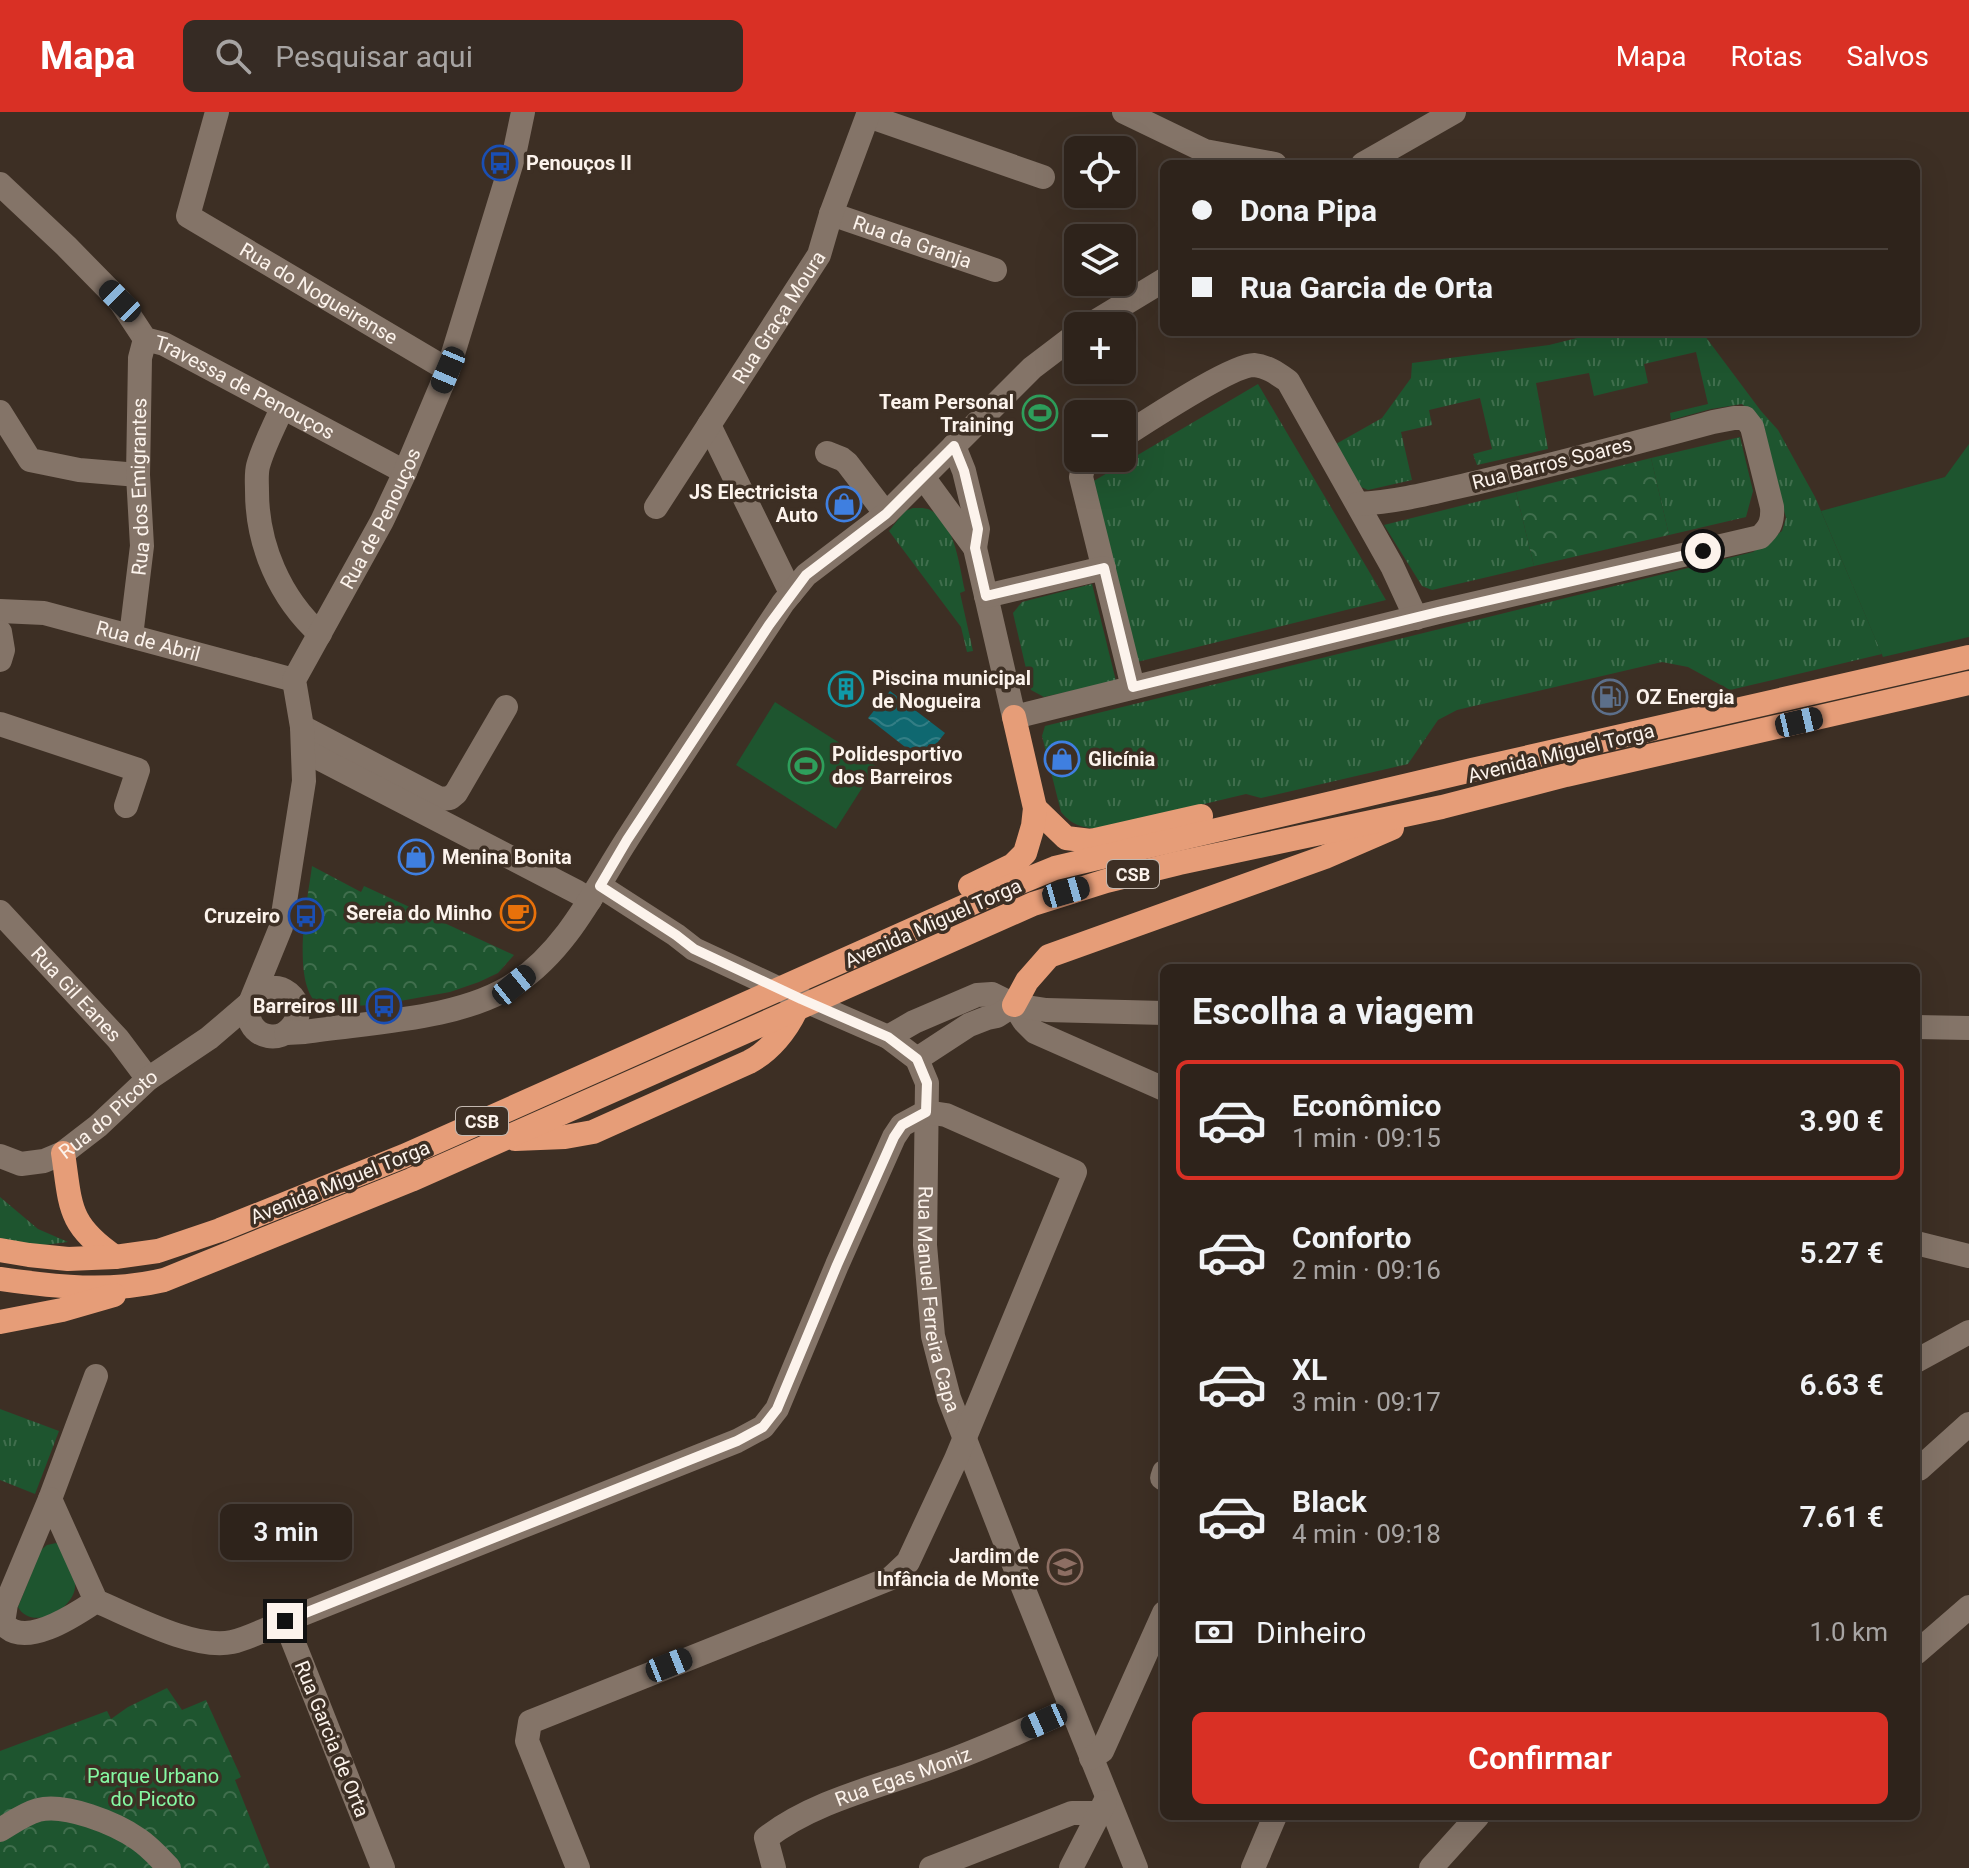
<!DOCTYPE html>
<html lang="pt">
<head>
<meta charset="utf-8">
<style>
	:root { --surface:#2e231b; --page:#362b24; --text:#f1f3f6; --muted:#a7a4a3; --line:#49403a; --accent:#d93025 }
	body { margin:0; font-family:Roboto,sans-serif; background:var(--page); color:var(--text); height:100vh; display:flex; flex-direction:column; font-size:30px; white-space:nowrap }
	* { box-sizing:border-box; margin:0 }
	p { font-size:26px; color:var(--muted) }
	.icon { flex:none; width:44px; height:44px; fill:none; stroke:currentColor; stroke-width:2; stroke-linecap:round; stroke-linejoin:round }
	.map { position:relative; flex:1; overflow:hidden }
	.side { position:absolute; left:1160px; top:852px; width:760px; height:856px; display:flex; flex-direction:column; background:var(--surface); border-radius:12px; box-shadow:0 8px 32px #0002,0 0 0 2px var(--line) }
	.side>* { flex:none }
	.guide { position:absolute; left:1160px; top:48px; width:760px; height:176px; border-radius:12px; box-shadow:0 8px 32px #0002,0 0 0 2px var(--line); display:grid; align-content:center; height:176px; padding:0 32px; background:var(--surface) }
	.tools { position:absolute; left:1064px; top:24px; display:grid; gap:16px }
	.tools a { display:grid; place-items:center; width:72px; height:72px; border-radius:12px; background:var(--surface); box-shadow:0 8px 32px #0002,0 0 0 2px var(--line); font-size:40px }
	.end { position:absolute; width:36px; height:36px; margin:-18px; border:10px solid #fcf3ec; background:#111; box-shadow:0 0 0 4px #111 }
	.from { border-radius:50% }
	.bubble { position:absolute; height:56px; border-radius:12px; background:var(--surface); box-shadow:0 8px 32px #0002,0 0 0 2px var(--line); font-size:26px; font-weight:600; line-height:56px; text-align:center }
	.car { position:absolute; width:24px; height:48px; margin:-24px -12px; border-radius:10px; box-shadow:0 0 6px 2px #0007; background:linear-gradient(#222 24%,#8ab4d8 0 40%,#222 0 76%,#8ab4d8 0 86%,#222 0) }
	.guide b { display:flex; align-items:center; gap:28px; height:76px; font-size:30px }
	.guide b+b { border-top:2px solid var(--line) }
	.guide i { width:20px; height:20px; background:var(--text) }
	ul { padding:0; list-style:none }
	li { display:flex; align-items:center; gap:24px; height:120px; margin:0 16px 12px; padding:0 16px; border:4px solid transparent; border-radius:12px }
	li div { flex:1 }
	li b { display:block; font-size:30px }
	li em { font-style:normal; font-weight:600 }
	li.active { border-color:var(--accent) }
	li>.icon { width:72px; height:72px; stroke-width:1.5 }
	h2 { padding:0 32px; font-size:36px; line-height:96px }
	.pay { display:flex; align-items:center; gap:20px; height:88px; padding:0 32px; font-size:30px }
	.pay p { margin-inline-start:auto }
	.action { display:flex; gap:16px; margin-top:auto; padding:16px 32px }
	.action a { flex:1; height:92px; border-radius:12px; background:var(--accent); color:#fff; font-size:32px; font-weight:600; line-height:92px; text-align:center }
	header { display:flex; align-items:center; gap:48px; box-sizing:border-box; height:112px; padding:0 40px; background:var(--accent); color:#fff }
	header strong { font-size:38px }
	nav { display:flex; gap:44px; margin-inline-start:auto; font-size:28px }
	.search { width:560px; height:72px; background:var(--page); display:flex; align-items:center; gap:20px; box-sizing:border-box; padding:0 28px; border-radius:12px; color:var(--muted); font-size:30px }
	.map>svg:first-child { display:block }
	.grass { fill:url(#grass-tufts) }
	.park { fill:url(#park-crowns) }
	.garden { fill:#1e552f }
	.water { fill:url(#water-waves) }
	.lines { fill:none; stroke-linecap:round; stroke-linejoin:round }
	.minor { stroke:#847468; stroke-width:24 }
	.highway { stroke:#e69d78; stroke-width:24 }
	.route { stroke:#fcf3ec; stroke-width:10 }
	.labels { text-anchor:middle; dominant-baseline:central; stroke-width:7; stroke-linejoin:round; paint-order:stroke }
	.shield { fill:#3d2f24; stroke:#c3b8b0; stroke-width:2 }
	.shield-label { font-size:18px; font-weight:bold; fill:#fcf3ec }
	.poi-label { font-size:20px; font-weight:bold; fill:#fcf3ec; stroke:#3d2f24; text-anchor:start }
	.street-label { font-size:20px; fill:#fcf3ec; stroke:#3d2f24 }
	.park-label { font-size:20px; fill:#86f9a3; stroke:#3d2f24 }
</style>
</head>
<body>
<header>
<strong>Mapa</strong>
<div class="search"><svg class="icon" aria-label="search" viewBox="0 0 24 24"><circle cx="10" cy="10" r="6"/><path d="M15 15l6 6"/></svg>Pesquisar aqui</div>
<nav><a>Mapa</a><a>Rotas</a><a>Salvos</a></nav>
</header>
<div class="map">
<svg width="1969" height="1756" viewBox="0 0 1969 1756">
	<defs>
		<pattern id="grass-tufts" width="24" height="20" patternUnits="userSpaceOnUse" patternTransform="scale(2)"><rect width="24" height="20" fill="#1e552f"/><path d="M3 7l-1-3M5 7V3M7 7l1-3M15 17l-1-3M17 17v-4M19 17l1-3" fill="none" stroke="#406e4d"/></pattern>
		<pattern id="park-crowns" width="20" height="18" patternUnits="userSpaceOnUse" patternTransform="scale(2)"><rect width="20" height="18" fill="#1e552f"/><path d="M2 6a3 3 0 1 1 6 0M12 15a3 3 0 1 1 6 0" fill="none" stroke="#406e4d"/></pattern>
		<pattern id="water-waves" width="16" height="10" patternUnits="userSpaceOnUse" patternTransform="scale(2)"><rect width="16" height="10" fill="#0f6870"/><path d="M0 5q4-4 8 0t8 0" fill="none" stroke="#337e85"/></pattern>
	</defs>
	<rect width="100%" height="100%" fill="#3d2f24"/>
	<!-- grass -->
	<g class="grass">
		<path d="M 1601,220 L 1702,220 L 1761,299 L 1778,318 L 1815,385 L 1882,542 L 1730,578 L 1688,555 L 1662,550 L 1457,598 L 1438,608 L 1408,652 L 1261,686 L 1246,682 L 1099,717 C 1081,715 1073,714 1061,700 L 1042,624 L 1045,614 L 1753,440 L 1782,419 L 1786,406 L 1764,320 L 1756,304 L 1742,292 L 1711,297 L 1671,308 L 1670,301 L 1708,292 L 1696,240 L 1644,252 L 1648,271 L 1594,284 L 1589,261 L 1536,271 L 1548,337 L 1477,353 L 1473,342 L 1492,337 L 1480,286 L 1429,298 L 1432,313 L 1401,320 L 1412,368 L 1368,378 L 1361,375 L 1336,332 L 1382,306 L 1411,266 L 1412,251 L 1549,233 Z"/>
		<polygon points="1258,272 1386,488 1137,550 1092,370"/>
		<polygon points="1740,325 1753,379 1746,405 1669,423 1651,346"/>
		<polygon points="1516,380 1534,454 1432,478 1422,474 1384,413"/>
		<path d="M 913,396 C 920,396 926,395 932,399 C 956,414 959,454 965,479 L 960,481 L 973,539 L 967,540 L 961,515 L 889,419 L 905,399 Z"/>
		<polygon points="1092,472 1116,569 1044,585 1031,578 1013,501 1022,490"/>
		<polygon points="0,1085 38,1117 68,1130 36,1134 0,1126"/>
		<polygon points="0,1297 59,1319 35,1382 0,1368"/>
	</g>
	<!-- park -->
	<g class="park">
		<polygon points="1651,346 1669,423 1534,454 1516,380"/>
		<path d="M 312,754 L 361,780 L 364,774 L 514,843 L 498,861 L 479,870 L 450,880 L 400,889 L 391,884 L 376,885 L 370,893 L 323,896 C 288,878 308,787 312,754 Z"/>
		<polygon points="167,1576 182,1598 206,1588 241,1665 235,1668 270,1756 0,1756 0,1639 107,1599 111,1607 128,1595"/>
	</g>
	<!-- garden -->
	<g class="garden">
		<polygon points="1969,332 1969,525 1883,545 1821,399 1945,365"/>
		<polygon points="775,590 876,654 836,717 736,653"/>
		<path d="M 56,1431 L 61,1434 C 65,1446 77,1464 75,1476 C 72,1499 31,1519 18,1495 L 41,1438 L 47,1433 Z"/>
	</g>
	<!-- water -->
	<polygon class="water" points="890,579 945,621 923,649 868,606"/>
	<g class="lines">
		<!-- minor -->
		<g class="minor">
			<path id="s1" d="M 217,0 L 188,104 L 448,258"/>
			<polyline points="1124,0 1205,39 1275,52"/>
			<polyline points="868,4 1043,65"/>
			<polyline points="1363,52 1454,0"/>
			<path id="s2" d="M 0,72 L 66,134 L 120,189 L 145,227 L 164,232 L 405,360"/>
			<path id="s3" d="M 831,102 L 995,158"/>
			<polyline points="1088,214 1164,168"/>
			<path d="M 282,296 C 274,315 263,335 258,354 C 256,362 257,371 257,379 C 257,433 280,486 320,522"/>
			<polyline points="0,300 30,348 79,358 138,363"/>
			<polyline points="709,313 791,481"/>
			<path d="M 1122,325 C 1146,310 1231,253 1254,253 C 1267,254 1278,262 1288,269 L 1392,454 L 1416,506"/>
			<polyline points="954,334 964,359 978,417 975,436"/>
			<polyline points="827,341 842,347 847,351 886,402"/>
			<polyline points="1087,346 1085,347 1081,365 1133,575"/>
			<path d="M 923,365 L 975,436 L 1014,605 L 1438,500 L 1760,425 C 1770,416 1773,409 1772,395 L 1752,315 L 1745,306 L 1734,306 L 1713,310 C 1635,331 1557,352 1479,370 C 1439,379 1399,390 1358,392"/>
			<path id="s4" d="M 656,395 L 819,143 L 831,102 L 869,0"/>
			<polyline points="986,484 1104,456"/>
			<path id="s5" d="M 0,499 L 44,501 L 294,568"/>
			<polyline points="0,520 3,538 0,548"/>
			<path id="s6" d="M 131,524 L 142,434 L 138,363 L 140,246 L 145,227"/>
			<polyline points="0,612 138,658 126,694"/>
			<polyline points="302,615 440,687 450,686 456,681 506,595"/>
			<polyline points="303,638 577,780 590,788"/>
			<path id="s7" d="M 600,774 L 676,823 L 694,837 L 801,887 L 888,925 L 917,947 L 927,971 L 925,1133 L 933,1224 L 949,1286 L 1012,1448 L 1136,1756"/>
			<path id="s8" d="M 0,800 L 118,927 L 148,967"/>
			<path id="s9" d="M 252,887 C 276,858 313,891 291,916 C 286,922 277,926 268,924 C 252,921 245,905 250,891 L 281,815 L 304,669 L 302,615 L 294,568 L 382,409 L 405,360 L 448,258 L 514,43 L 523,0"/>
			<polyline points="1014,893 1024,909 1035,920 1164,977"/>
			<polyline points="1916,915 1969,916"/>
			<path d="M 286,921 L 305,920 C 369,910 462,908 516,871 C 567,837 594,779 626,729 C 677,649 731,570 783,491 L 806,463 L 886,402 L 1032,256 L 1078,221"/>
			<polyline points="888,925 914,910 977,883 992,882 1014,893 1046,898 1164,901"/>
			<polyline points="917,947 969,913 987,906 997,904 1014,893"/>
			<path id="s10" d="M 0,1044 L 21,1052 L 44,1049 L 63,1041 L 98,1014 L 148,967 L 209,926 L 250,891"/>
			<polyline points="1916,1131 1969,1144"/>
			<polyline points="1916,1249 1969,1220"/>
			<polyline points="1919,1357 1969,1312"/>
			<polyline points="1164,1360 1162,1366 1164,1367"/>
			<polyline points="50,1387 96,1264"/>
			<path d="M 96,1489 C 75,1503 24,1538 3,1511 L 6,1492 L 50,1387 L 96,1489 C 132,1504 194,1538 232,1530 C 250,1526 268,1516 285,1509"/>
			<polyline points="1916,1541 1969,1495"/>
			<polyline points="1091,1646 1102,1639 1164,1501"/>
			<path d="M 0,1718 C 12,1711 24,1702 38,1698 C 65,1691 115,1711 138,1727 C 150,1735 159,1745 169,1756"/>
			<polyline points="383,1756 285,1509 737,1329 763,1315 777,1297 837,1153 894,1025 902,1013 926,1000 946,1003 1075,1060 956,1347 908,1450 891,1466 530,1610 527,1629 578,1756"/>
			<path id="s11" d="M 774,1756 L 766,1726 C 814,1689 878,1675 935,1654 C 981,1638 1026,1617 1071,1597"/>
			<polyline points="931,1756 1072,1701 1099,1701"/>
			<polyline points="1071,1756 1105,1690"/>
			<polyline points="1253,1756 1275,1704"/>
			<polyline points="1431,1756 1478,1704"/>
		</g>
		<!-- highway -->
		<g class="highway">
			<polyline points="1035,696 1066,726 1091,729 1201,704"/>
			<polyline points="970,774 1013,753 1025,741 1033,714 1035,696 1014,605"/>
			<polyline points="1014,893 1027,869 1049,844 1325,745 1392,716"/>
			<path d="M 515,1027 L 565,1025 L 593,1020 L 749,950 C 770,939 787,918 797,896"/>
			<path d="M 63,1041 C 71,1094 67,1112 115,1145"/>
			<polyline points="0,1138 29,1143 68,1147 115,1145 158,1139 220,1118 404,1044 999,779 1055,756 1472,658 1969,545"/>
			<path d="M 0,1167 C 56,1175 109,1181 164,1168 L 411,1068 L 1033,792 L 1106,769 L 1179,751 L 1442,695 L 1566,663 L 1969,571"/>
			<polyline points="0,1210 62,1198 114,1183"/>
		</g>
	</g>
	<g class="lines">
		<!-- route -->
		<polyline class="route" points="285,1509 737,1329 763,1315 777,1297 837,1153 894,1025 902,1013 926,1000 927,971 917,947 888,925 801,887 694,837 676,823 600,774 627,728 769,513 806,463 886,402 954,334 964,359 978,417 975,436 986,484 1104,456 1133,575 1438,500 1703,439"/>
	</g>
	<!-- icons -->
	<defs>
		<g id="bus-ring" transform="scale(1.8)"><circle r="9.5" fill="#3d2f24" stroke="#1a4fb4" stroke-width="1.5"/><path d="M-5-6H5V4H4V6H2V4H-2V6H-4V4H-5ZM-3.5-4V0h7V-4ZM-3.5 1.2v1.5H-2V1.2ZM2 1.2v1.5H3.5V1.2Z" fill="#1a4fb4"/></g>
		<g id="stadium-ring" transform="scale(1.8)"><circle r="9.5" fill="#3d2f24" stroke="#2e9e5b" stroke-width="1.5"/><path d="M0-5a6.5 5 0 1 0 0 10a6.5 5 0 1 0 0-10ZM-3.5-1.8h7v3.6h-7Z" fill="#2e9e5b"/></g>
		<g id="shop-ring" transform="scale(1.8)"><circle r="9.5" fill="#3d2f24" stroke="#3f7fe0" stroke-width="1.5"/><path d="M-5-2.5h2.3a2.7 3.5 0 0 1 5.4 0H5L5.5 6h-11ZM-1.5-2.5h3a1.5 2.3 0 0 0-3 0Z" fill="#3f7fe0"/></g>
		<g id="building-ring" transform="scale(1.8)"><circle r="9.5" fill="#3d2f24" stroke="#0f9aa8" stroke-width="1.5"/><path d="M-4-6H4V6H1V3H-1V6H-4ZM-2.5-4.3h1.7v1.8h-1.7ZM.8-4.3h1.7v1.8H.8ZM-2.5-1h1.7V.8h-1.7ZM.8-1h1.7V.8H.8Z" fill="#0f9aa8"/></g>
		<g id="fuel-ring" transform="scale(1.8)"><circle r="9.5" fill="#3d2f24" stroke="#5c6f8a" stroke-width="1.5"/><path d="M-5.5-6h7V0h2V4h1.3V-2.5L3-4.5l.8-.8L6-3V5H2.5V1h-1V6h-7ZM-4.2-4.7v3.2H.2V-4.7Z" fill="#5c6f8a"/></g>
		<g id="cafe-ring" transform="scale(1.8)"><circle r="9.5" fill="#3d2f24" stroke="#e8710a" stroke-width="1.5"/><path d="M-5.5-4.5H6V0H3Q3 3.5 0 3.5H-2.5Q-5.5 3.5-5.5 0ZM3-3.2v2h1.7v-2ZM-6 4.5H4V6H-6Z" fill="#e8710a"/></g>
		<g id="school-ring" transform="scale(1.8)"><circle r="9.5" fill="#3d2f24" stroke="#8d6e63" stroke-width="1.5"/><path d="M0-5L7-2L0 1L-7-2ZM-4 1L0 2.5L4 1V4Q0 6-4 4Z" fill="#8d6e63"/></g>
	</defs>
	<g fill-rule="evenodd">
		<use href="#bus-ring" x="500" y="51"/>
		<use href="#stadium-ring" x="1040" y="301"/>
		<use href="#shop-ring" x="844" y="392"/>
		<use href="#building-ring" x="846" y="577"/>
		<use href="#fuel-ring" x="1610" y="585"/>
		<use href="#shop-ring" x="1062" y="647"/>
		<use href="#stadium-ring" x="806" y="654"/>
		<use href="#shop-ring" x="416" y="745"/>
		<use href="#cafe-ring" x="518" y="801"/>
		<use href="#bus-ring" x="306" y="804"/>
		<use href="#bus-ring" x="384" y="894"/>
		<use href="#school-ring" x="1065" y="1455"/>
	</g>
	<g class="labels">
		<!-- shield labels -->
		<g class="shield">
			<rect x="1107" y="748" width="52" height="28" rx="6"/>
			<rect x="456" y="995" width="52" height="28" rx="6"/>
		</g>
		<g class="shield-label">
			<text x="1133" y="762">CSB</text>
			<text x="482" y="1009">CSB</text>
		</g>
		<!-- poi labels -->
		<g class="poi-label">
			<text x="526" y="51">Penouços II</text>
			<text x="1014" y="290" text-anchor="end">Team Personal<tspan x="1014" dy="23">Training</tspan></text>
			<text x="818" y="380" text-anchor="end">JS Electricista<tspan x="818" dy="23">Auto</tspan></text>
			<text x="872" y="566">Piscina municipal<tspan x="872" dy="23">de Nogueira</tspan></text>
			<text x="1636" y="585">OZ Energia</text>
			<text x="832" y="642">Polidesportivo<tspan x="832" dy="23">dos Barreiros</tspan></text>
			<text x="1088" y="647">Glicínia</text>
			<text x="442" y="745">Menina Bonita</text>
			<text x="492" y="801" text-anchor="end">Sereia do Minho</text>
			<text x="280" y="804" text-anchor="end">Cruzeiro</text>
			<text x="358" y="894" text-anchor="end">Barreiros III</text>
			<text x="1039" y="1444" text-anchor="end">Jardim de<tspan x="1039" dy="23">Infância de Monte</tspan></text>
		</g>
		<!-- street labels -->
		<g class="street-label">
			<text stroke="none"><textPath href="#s3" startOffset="86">Rua da Granja</textPath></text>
			<text stroke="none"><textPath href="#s1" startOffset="260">Rua do Nogueirense</textPath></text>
			<text stroke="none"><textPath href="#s4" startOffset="226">Rua Graça Moura</textPath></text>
			<text stroke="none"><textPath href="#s2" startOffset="324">Travessa de Penouços</textPath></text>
			<text transform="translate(1552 351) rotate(-14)">Rua Barros Soares</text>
			<text stroke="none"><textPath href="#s6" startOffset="150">Rua dos Emigrantes</textPath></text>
			<text stroke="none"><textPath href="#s9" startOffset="664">Rua de Penouços</textPath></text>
			<text stroke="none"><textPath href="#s5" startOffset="152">Rua de Abril</textPath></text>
			<text transform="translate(1561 641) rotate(-14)">Avenida Miguel Torga</text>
			<text transform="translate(933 811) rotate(-24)">Avenida Miguel Torga</text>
			<text stroke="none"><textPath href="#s8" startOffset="112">Rua Gil Eanes</textPath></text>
			<text stroke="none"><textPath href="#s10" startOffset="126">Rua do Picoto</textPath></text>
			<text transform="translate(340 1070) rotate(-22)">Avenida Miguel Torga</text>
			<text stroke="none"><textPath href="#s7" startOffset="606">Rua Manuel Ferreira Capa</textPath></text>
			<text transform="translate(332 1627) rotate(68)">Rua Garcia de Orta</text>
			<text stroke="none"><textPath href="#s11" startOffset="182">Rua Egas Moniz</textPath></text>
		</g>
		<!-- park labels -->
		<g class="park-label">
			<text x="153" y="1664">Parque Urbano<tspan x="153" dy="23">do Picoto</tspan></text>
		</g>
	</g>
</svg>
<div class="tools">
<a><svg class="icon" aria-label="locate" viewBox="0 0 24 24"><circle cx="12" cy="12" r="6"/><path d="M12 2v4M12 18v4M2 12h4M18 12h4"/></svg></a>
<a><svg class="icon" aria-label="layers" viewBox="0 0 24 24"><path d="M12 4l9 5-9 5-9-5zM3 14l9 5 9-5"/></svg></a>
<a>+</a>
<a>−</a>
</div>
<i class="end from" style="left:1703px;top:439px"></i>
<i class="end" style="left:285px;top:1509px"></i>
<div class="bubble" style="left:220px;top:1392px;width:132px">3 min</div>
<i class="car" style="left:120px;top:189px;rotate:315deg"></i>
<i class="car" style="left:448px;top:258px;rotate:203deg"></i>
<i class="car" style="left:1799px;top:610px;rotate:77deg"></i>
<i class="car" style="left:1066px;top:780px;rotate:74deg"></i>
<i class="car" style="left:514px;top:873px;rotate:51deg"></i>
<i class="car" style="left:669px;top:1553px;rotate:68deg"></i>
<i class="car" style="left:1044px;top:1609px;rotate:246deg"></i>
<div class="guide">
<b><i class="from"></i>Dona Pipa</b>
<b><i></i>Rua Garcia de Orta</b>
</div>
<section class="side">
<h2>Escolha a viagem</h2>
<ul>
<li class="active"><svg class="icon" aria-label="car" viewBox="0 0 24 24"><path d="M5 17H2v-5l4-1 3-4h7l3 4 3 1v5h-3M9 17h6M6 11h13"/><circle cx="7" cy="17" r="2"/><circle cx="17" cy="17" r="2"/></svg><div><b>Econômico</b><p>1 min · 09:15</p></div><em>3.90 €</em></li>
<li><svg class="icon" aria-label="car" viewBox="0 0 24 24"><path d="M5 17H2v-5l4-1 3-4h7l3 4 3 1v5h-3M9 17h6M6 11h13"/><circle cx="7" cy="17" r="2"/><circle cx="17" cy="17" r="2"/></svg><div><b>Conforto</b><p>2 min · 09:16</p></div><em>5.27 €</em></li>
<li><svg class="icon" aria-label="car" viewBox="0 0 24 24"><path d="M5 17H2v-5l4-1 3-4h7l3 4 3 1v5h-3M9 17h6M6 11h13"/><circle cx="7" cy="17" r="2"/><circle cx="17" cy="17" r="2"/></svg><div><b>XL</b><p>3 min · 09:17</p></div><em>6.63 €</em></li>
<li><svg class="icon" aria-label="car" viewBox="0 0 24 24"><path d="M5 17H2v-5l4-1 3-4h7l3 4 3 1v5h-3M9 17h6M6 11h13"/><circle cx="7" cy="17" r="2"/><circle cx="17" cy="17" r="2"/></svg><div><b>Black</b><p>4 min · 09:18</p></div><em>7.61 €</em></li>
</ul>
<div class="pay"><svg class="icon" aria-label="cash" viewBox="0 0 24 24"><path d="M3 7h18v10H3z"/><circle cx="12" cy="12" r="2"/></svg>Dinheiro<p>1.0 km</p></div>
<div class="action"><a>Confirmar</a></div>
</section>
</div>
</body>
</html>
